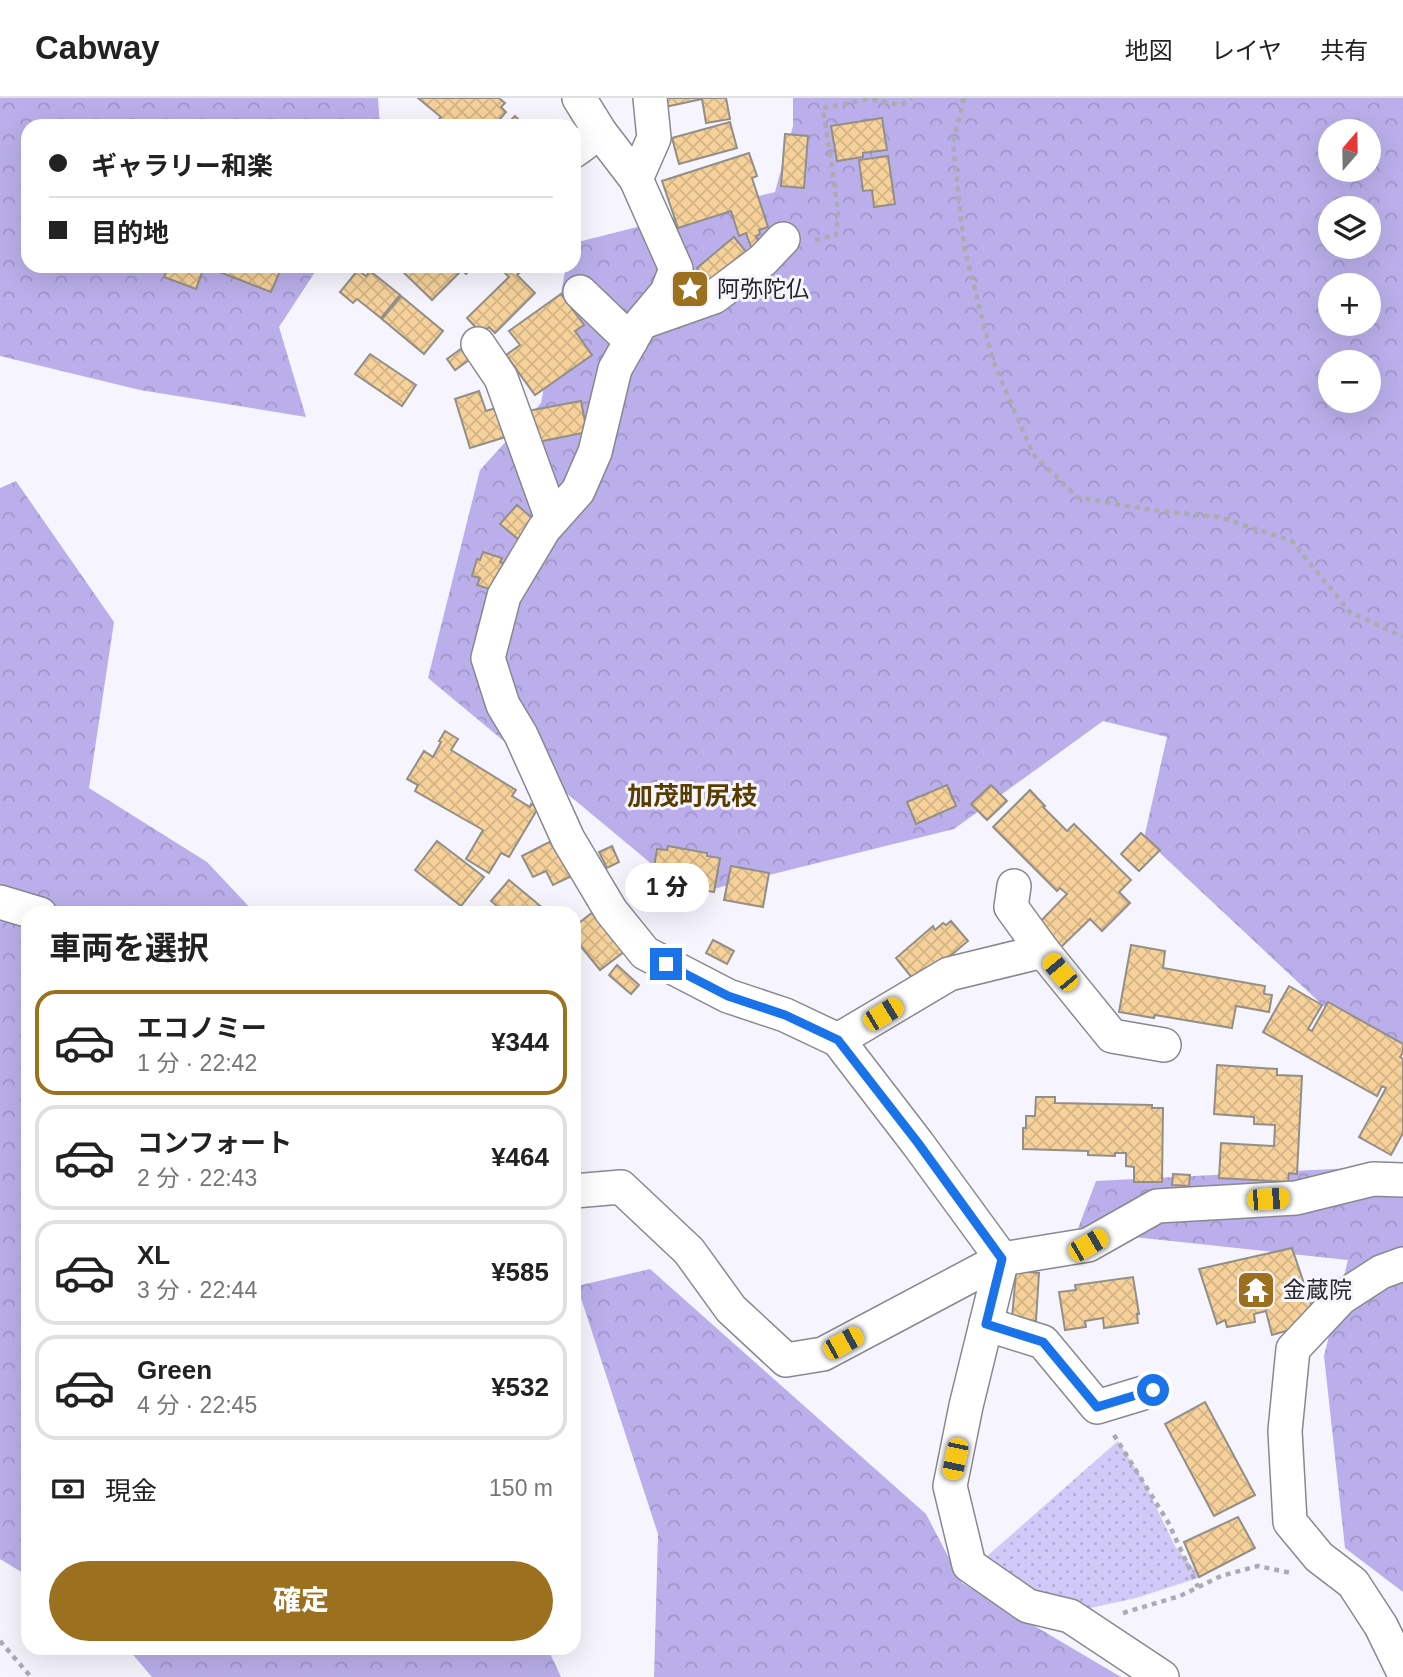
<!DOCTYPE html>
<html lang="ja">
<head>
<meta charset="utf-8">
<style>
	:root { --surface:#fff; --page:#f2f2f2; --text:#222; --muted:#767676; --line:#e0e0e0; --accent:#9b701f }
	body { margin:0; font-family:Arial,"Noto Sans JP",sans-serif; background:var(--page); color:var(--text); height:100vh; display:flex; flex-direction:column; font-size:26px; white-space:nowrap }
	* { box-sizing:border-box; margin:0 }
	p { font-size:23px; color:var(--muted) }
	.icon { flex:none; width:38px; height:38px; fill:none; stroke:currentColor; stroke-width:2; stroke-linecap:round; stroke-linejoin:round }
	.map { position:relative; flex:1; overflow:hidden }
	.details { position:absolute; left:21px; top:808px; width:560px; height:749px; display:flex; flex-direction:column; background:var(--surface); border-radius:21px; box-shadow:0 7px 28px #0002 }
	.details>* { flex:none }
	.hud { position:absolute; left:21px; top:21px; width:560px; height:154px; border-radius:21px; box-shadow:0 7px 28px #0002; display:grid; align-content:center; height:154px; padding:0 28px; background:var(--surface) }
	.needle { width:46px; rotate:20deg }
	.buttons { position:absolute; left:1318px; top:21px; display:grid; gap:14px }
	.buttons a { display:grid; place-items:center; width:63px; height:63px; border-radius:50%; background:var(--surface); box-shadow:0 7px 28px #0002; font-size:35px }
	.end { position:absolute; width:32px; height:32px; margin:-16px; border:9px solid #1a73e8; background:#fff; box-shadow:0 0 0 4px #fff }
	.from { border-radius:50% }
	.bubble { position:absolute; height:49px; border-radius:24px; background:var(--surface); box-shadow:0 7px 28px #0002; font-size:23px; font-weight:800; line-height:49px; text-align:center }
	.car { position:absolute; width:21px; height:42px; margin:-21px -10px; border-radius:9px; box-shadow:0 0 5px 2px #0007; background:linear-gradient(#f5c518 24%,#345 0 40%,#f5c518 0 76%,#345 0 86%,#f5c518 0) }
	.hud b { display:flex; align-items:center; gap:24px; height:66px; font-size:26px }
	.hud b+b { border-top:2px solid var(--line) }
	.hud i { width:18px; height:18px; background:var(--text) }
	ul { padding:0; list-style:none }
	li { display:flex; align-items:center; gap:21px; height:105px; margin:0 14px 10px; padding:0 14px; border:4px solid var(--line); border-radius:21px }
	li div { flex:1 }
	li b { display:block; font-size:26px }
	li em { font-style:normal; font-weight:800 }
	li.selected { border-color:var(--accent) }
	li>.icon { width:63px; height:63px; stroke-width:1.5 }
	h2 { padding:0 28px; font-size:32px; line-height:84px }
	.pay { display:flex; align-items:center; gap:18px; height:77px; padding:0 28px; font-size:26px }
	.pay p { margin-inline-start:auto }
	.action { display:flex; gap:14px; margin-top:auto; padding:14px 28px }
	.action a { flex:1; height:80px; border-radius:42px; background:var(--accent); color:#fff; font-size:28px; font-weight:800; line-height:80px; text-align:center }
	header { display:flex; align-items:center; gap:42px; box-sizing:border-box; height:98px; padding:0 35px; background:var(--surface); border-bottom:2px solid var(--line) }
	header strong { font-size:33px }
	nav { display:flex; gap:38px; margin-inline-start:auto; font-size:24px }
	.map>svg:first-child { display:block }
	.grass { fill:url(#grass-dots) }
	.forest { fill:url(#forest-crowns); fill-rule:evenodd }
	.building { fill:url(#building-cross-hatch); stroke:#938f88; stroke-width:2 }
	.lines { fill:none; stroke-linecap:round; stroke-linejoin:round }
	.minor-casing { stroke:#898890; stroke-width:36 }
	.path { stroke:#acabb2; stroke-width:4.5; stroke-dasharray:5 5; stroke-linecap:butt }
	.minor { stroke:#fff; stroke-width:33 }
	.route { stroke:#1a73e8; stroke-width:9 }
	.labels { text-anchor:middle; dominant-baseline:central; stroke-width:6; stroke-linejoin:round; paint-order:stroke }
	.poi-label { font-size:23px; fill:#272629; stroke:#f6f5fd; text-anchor:start }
	.quarter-label { font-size:26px; font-weight:bold; fill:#593c00; stroke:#f6f5fd }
</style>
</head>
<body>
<header>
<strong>Cabway</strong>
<nav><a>地図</a><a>レイヤ</a><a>共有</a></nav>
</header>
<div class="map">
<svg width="1403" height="1579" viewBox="0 0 1403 1579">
	<defs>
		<pattern id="grass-dots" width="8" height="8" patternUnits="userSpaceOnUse" patternTransform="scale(1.75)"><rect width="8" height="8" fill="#d1c9f8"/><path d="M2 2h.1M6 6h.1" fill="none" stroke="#b3acd5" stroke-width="1.8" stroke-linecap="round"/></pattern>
		<pattern id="forest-crowns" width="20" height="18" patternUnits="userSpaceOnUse" patternTransform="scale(1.75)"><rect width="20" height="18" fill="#baafea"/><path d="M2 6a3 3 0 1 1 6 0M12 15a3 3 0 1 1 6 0" fill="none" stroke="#a096c9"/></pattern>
		<pattern id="building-cross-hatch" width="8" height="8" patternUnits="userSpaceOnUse" patternTransform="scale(1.75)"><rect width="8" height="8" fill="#f6d29a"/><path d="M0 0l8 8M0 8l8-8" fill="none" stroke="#d3b485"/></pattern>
	</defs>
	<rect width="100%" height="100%" fill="#f6f5fd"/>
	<!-- grass -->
	<polygon class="grass" points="1118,1343 1143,1382 1175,1448 1201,1479 1136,1500 1081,1512 1024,1488 986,1459"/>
	<!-- forest -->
	<g class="forest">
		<polygon points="0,0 378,0 380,28 28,28 28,168 319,168 279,229 306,319 140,292 0,258"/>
		<path d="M 793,0 L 1403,0 L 1403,957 L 1378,959 L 1144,740 L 1167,639 L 1103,623 L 954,731 L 689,797 L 428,580 L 480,372 L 541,305 L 566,168 L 574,168 L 574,145 L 775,94 L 793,28 ZM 1330,33 L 1368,33 L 1368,72 L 1330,72 ZM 1330,110 L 1368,110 L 1368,149 L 1330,149 ZM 1330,187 L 1368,187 L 1368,226 L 1330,226 ZM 1330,264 L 1368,264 L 1368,303 L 1330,303 Z"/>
		<polygon points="16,383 114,524 89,690 207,764 255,815 28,816 28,1478 0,1461 0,390"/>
		<polygon points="1391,1068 1403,1069 1403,1494 1345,1450 1324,1258 1348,1162 1077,1133 1096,1083"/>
		<polygon points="650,1171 926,1416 962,1485 1121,1579 654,1579 658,1436 577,1188"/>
		<polygon points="128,1551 548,1551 561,1579 152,1579"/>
	</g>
	<!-- building -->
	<g class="building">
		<polygon points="418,0 499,0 505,5 501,9 506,14 494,28 433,28 441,19"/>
		<polygon points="663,0 726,0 730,21 706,25 702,1 665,9"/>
		<polygon points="515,18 525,28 505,28"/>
		<polygon points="882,20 887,52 863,55 863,59 837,63 831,28"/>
		<polygon points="730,24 737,50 679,66 672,40"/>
		<polygon points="785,36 808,38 804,90 781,88"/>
		<polygon points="749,55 757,78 752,80 768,129 759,132 760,136 756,138 760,147 751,149 746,135 739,138 731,113 678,130 662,83"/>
		<polygon points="888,58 895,106 874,109 872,92 863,93 859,62"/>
		<polygon points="734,139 748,156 711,187 697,170"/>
		<polygon points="169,168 193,168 203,172 196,191 164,179"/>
		<polygon points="209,168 270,168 280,173 271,194 217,173 217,172"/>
		<polygon points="397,168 474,168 466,176 462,172 432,202"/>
		<polygon points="502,168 527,168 517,177 535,195 495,235 489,229 482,236 467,220 509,179 504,174 506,172"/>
		<polygon points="358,172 366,178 370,173 400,197 381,220 357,201 353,205 340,194"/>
		<polygon points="561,196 584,227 575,233 592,257 535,297 506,257 520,247 509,233"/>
		<polygon points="401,198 443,233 424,256 382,221"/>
		<polygon points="461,251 469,262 455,272 447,261"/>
		<polygon points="370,256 416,287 402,308 355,276"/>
		<polygon points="479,293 486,313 499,309 509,338 470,350 455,301"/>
		<polygon points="581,303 587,334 533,345 527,313"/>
		<polygon points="517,407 534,422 518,441 500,426"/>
		<polygon points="483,454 502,460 500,464 505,466 493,492 477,487 480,480 472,478 477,461 480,462"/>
		<polygon points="445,633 458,641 451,652 516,692 512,698 530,709 531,706 538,710 509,759 501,755 489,775 466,761 483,732 415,693 418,687 407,681 424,653 433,659 441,644 439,643"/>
		<polygon points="947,687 956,708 916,726 907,704"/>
		<polygon points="991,687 1007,703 987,722 971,706"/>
		<polygon points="1030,692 1045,708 1043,709 1067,733 1074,726 1131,782 1119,794 1130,805 1102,833 1090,821 1059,851 1036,828 1067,796 1060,790 1057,793 993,729"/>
		<polygon points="1141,735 1160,752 1139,773 1121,756"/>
		<polygon points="557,740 576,776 553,787 546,773 533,779 522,758"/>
		<polygon points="437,743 484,779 461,808 415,772"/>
		<polygon points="612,748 619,764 607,770 599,754"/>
		<polygon points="668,748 707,755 707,758 720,760 714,794 697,791 697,796 651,788 657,751 667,752"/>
		<polygon points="731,768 769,775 763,809 724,802"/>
		<polygon points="509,782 550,816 506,816 491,803"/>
		<polygon points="593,814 625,853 600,872 574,840 574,829"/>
		<polygon points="951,823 968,843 917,886 896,860 933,828 935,832 943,825 946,827"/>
		<polygon points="713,842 734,853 727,866 706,855"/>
		<polygon points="1131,847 1165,853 1163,870 1265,888 1264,896 1272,897 1269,914 1236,908 1232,930 1155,917 1154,920 1119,914"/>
		<polygon points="617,867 639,887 631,896 609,877"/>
		<polygon points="1289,888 1322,907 1308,931 1312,933 1328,904 1403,946 1403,954 1400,959 1403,961 1403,1035 1391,1057 1359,1039 1386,990 1382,988 1377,998 1263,934"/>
		<polygon points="1217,967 1277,971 1277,977 1302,978 1297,1076 1289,1075 1288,1084 1219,1080 1221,1045 1274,1048 1275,1027 1254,1026 1254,1019 1214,1016"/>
		<polygon points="1036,999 1055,999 1055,1005 1152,1007 1152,1010 1163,1010 1162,1084 1134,1084 1134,1069 1126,1068 1126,1055 1115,1055 1115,1058 1088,1057 1088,1053 1023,1051 1023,1030 1026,1030 1026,1018 1035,1018"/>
		<polygon points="1173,1076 1190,1077 1189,1088 1172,1087"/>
		<polygon points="1292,1150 1317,1224 1272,1237 1266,1213 1254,1216 1255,1224 1227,1229 1225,1222 1217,1226 1199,1171"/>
		<polygon points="1016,1173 1039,1175 1036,1223 1012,1221"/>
		<polygon points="1133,1179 1139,1216 1137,1216 1138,1225 1104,1230 1103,1220 1085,1223 1086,1229 1065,1232 1059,1194 1076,1192 1075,1187"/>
		<polygon points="1205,1304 1255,1397 1214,1418 1165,1326"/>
		<polygon points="1238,1419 1255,1450 1199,1479 1184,1444"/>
	</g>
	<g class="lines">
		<!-- minor casing -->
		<g class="minor-casing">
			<g id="minor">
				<polyline points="579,0 600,34 636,81 676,171 667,194 641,225 615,271 595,354 578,393 544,431 504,498 488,560 503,607 521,637 568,741 611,813 645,855 728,898 785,917 838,942 918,1046 1002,1161"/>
				<polyline points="574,53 600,34"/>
				<polyline points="636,81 654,40 650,0"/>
				<polyline points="580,194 631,243"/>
				<polyline points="643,224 714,199 763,162 783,141"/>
				<polyline points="478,246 501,280 552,421"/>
				<polyline points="1014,788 1011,809 1043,853"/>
				<polyline points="0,804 40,816"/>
				<polyline points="838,942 949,876 1043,853 1112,938 1164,947"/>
				<polyline points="574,1093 621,1089 689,1153 731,1211 786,1262 823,1256 1002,1161 1088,1147 1157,1108 1296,1100 1373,1081 1403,1082"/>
				<polyline points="1002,1161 966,1308 950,1388 969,1467 1028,1508 1070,1518 1162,1579"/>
				<polyline points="1403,1166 1381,1174 1341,1200 1293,1251 1285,1333 1290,1424 1319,1459 1353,1485 1381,1528 1403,1573"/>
				<polyline points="986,1226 1043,1244 1097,1309 1153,1292"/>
			</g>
		</g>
		<!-- path -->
		<g class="path">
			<polyline points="964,0 953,45 964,149 993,263 1033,356 1077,399 1151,412 1219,419 1292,443 1350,514 1403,539"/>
			<polyline points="815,142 836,137 838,112 823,10 869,1 901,7 912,0"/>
			<polyline points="1114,1337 1168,1424 1198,1489"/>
			<polyline points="1123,1515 1180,1498 1221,1478 1258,1468 1291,1475"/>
			<polyline points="0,1543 31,1579"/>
		</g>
		<!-- minor -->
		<use href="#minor" class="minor"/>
	</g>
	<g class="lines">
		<!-- route -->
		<polyline class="route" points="666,866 728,898 785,917 838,942 918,1045 1002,1161 986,1226 1043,1244 1097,1309 1153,1292"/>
	</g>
	<!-- icons -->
	<defs>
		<g id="sight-square" transform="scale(2.0125)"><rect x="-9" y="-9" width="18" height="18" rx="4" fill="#9b701f" stroke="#f6f5fd"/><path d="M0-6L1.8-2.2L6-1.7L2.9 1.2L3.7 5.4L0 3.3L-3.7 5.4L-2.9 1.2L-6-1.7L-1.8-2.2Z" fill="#fff"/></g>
		<g id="temple-square" transform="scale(2.0125)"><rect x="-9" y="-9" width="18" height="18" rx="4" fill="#9b701f" stroke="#f6f5fd"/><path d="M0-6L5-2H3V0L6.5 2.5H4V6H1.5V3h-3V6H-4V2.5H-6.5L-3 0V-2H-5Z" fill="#fff"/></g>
	</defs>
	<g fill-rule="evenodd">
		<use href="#sight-square" x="690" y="191"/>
		<use href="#temple-square" x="1256" y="1192"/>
	</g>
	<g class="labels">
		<!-- poi labels -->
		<g class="poi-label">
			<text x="717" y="191">阿弥陀仏</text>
			<text x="1283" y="1192">金蔵院</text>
		</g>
		<!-- quarter labels -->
		<g class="quarter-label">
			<text x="692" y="698">加茂町尻枝</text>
		</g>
	</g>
</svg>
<div class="buttons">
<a><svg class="needle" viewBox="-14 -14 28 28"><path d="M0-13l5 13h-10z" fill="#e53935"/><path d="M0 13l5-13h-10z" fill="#767676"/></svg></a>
<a><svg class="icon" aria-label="layers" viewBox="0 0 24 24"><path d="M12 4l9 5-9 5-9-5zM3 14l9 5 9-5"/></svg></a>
<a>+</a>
<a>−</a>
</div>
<i class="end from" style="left:1153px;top:1292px"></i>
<i class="end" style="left:666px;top:866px"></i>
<div class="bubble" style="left:625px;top:765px;width:84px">1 分</div>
<i class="car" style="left:1060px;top:874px;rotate:320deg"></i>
<i class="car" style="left:883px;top:916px;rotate:59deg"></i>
<i class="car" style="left:1268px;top:1101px;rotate:86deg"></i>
<i class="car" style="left:1088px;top:1147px;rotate:60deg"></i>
<i class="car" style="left:843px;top:1245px;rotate:61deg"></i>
<i class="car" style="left:955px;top:1361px;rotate:192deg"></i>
<div class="hud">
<b><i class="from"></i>ギャラリー和楽</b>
<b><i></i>目的地</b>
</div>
<section class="details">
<h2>車両を選択</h2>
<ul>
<li class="selected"><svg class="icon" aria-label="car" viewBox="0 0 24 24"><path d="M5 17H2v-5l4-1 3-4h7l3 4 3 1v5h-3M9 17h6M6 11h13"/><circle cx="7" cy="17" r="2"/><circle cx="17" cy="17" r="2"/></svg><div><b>エコノミー</b><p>1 分 · 22:42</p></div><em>¥344</em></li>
<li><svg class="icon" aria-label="car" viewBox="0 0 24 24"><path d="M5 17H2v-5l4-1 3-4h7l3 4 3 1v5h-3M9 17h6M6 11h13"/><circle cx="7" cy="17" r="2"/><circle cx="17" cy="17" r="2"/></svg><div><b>コンフォート</b><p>2 分 · 22:43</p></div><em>¥464</em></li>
<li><svg class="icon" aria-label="car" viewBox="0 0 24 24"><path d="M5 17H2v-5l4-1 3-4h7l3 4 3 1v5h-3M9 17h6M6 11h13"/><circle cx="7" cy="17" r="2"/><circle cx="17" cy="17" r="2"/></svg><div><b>XL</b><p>3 分 · 22:44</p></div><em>¥585</em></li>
<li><svg class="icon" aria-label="car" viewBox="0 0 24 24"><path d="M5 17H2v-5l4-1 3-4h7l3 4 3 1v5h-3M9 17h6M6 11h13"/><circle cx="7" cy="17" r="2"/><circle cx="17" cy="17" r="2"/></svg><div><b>Green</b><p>4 分 · 22:45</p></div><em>¥532</em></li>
</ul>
<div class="pay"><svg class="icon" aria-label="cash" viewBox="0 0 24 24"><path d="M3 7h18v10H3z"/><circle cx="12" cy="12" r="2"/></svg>現金<p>150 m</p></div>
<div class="action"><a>確定</a></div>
</section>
</div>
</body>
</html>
